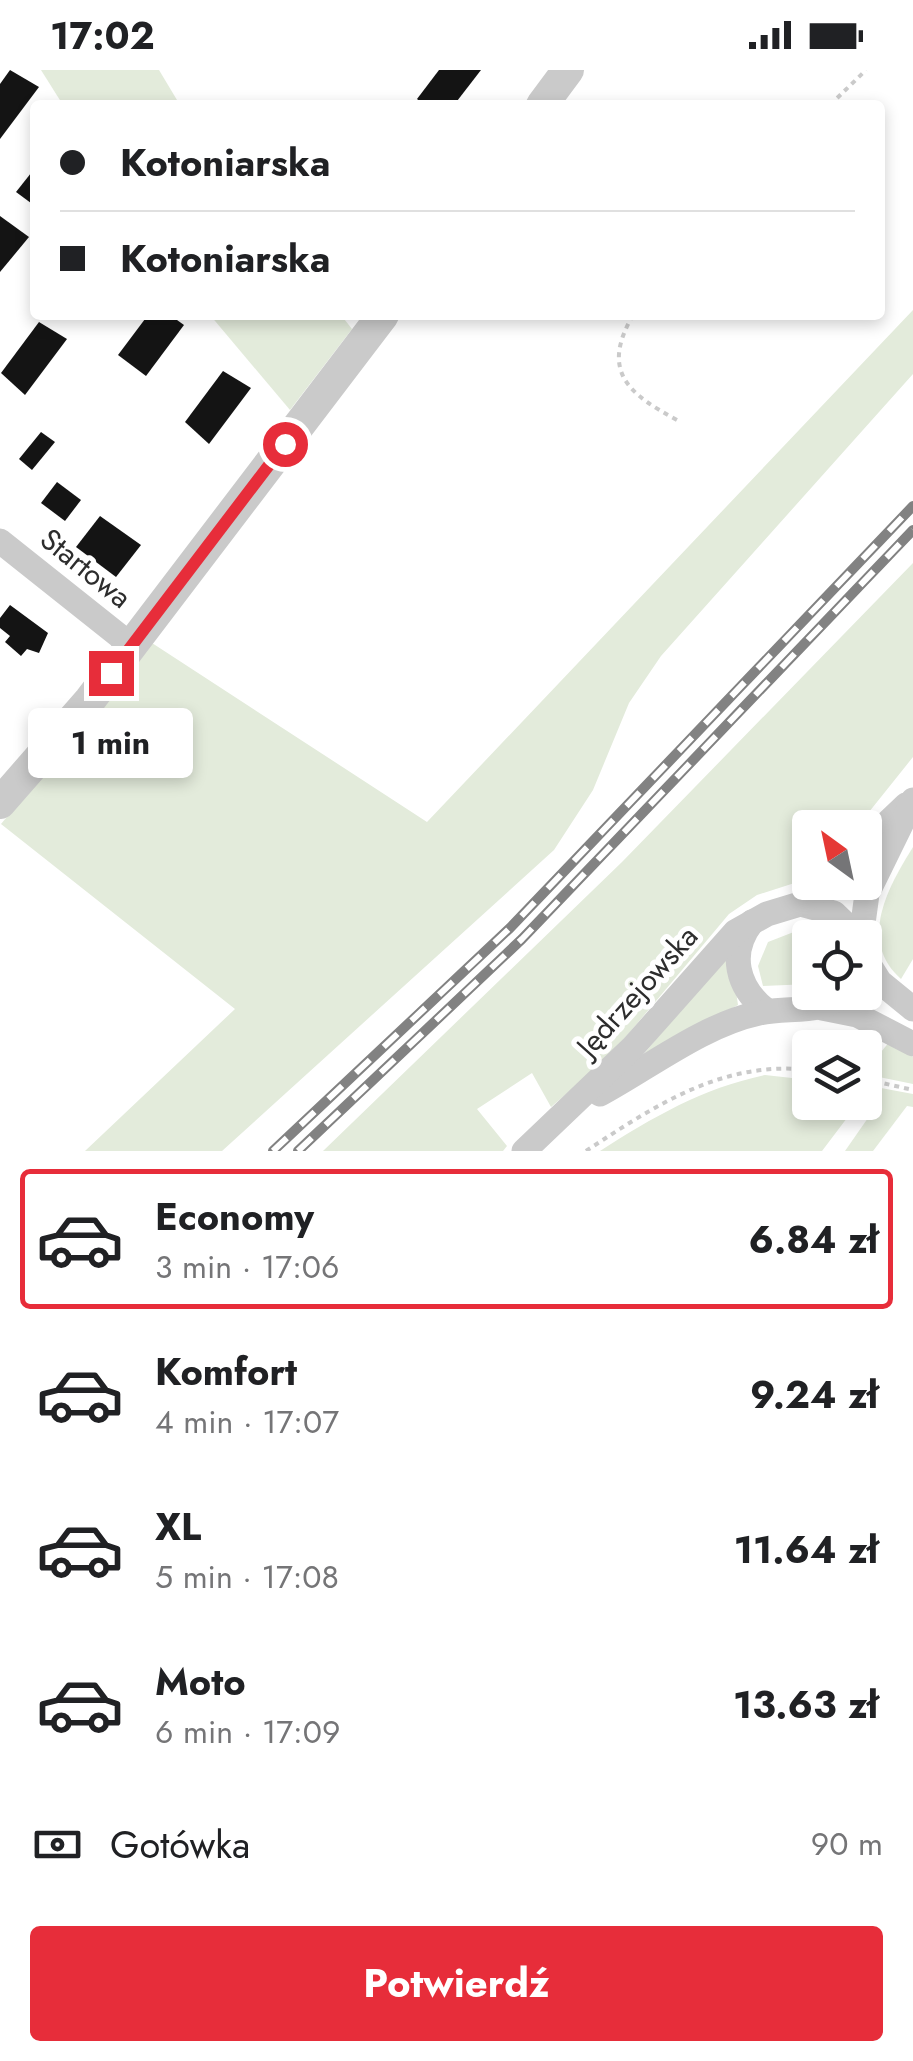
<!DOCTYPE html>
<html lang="pl">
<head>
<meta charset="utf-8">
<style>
	:root { --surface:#fff; --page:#f2f2f2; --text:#202124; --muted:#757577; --line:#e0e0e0; --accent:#e72d3a }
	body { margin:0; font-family:Jost,sans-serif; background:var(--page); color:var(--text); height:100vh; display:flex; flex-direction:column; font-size:38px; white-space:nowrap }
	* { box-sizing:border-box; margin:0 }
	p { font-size:32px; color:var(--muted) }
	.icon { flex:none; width:55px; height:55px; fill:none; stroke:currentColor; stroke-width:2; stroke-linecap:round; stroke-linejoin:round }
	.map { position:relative; height:1081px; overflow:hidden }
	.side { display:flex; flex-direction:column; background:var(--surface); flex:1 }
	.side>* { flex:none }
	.guide { position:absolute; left:30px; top:30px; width:855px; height:220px; border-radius:10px; box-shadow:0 5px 15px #0003; display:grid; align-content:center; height:220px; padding:0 30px; background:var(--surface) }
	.needle { width:65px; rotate:327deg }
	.tools { position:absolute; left:792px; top:740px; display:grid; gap:20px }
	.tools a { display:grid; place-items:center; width:90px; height:90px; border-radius:10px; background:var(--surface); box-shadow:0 5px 15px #0003; font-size:50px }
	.end { position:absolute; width:45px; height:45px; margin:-22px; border:12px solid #e72d3a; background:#fff; box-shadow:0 0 0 5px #fff }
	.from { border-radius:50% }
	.bubble { position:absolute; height:70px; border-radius:10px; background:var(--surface); box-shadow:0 5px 15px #0003; font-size:32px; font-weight:700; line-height:70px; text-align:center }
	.guide b { display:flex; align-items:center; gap:35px; height:95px; font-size:38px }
	.guide b+b { border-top:2px solid var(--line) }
	.guide i { width:25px; height:25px; background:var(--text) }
	ul { padding:18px 0 0; list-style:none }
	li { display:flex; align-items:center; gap:30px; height:140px; margin:0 20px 15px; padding:0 10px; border:5px solid transparent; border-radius:10px }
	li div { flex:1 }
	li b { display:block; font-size:38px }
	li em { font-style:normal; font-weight:700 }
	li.selected { border-color:var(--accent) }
	li>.icon { width:90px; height:90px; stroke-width:1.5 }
	.pay { display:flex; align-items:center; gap:25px; height:110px; padding:0 30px; font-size:38px }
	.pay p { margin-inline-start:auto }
	.primary-button { display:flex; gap:20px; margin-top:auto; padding:20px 30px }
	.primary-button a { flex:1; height:115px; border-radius:10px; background:var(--accent); color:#fff; font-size:40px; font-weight:700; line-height:115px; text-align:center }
	.status { display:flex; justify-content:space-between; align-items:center; height:70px; padding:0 50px; background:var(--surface); direction:ltr }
	.status svg { height:28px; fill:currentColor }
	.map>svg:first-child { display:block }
	.green { fill:#e3ebdb }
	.building { fill:#141414 }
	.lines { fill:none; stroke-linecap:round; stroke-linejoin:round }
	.path { stroke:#cacaca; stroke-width:4; stroke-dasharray:5 5; stroke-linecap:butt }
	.minor { stroke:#cacaca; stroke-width:25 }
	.tertiary { stroke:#cacaca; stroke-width:32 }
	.rail-casing { stroke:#828282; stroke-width:10 }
	.rail { stroke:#fff; stroke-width:6; stroke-dasharray:19; stroke-linecap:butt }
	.route { stroke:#e72d3a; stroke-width:12 }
	.labels { text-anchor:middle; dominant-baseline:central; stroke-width:10; stroke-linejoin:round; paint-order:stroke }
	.street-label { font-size:30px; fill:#2d2d2d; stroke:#fff }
</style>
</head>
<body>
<div class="status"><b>17:02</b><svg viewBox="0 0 49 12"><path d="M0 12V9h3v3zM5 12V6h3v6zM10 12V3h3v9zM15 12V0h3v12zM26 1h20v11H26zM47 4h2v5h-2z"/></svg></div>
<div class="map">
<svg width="913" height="1081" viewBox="0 0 913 1081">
	<rect width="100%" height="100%" fill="#fff"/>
	<!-- green -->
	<g class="green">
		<polygon points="41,0 159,0 180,35 63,35"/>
		<polygon points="913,240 913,304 661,586 629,633 593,720 554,780 222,1081 85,1081 235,939 1,754 152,573 427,752"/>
		<polygon points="210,245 341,245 352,259 290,340"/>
		<polygon points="913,493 913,687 857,757 810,758 810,808 757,825 729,844 609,987 551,1037 532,1003 477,1039 507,1076 503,1081 323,1081 622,792"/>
		<path d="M 913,777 L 913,889 L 901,909 C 857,870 889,816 913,777 Z"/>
		<polygon points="817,853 833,867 810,868 810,914 763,916 758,896 768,872"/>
		<polygon points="730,880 738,935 643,985"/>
		<polygon points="890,971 913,987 913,1014 879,1007 873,992"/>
		<path d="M 765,1005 L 810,1010 L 810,1032 L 848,1033 L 847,1048 L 822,1081 L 600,1081 C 653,1047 703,1018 765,1005 Z"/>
		<polygon points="865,1015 913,1024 913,1037 907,1036 873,1081 845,1081 877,1035 865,1024"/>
	</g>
	<!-- building -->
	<g class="building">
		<polygon points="10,0 39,17 0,69 0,14"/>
		<polygon points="439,0 481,0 454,35 424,35 417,29"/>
		<polygon points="35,98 35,136 16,122"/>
		<polygon points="0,146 29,167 0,202"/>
		<polygon points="148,245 170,245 184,255 146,306 118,285"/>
		<polygon points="39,252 67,269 25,325 1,303"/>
		<polygon points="223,301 251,318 209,374 185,352"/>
		<polygon points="41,362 55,372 32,400 19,389"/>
		<polygon points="57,412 81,430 65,451 41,433"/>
		<polygon points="100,446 141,475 116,507 76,477"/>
		<polygon points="10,535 48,563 39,583 27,579 21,586 5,572 10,566 0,558 0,548"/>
	</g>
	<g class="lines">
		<!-- path -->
		<g class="path">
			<polyline points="830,35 866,0"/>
			<path d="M 633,245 C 600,302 629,324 677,350"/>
			<polyline points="865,1009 913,1020"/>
			<path d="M 586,1081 C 656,1035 723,990 810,1000"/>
		</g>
		<!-- minor -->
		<g class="minor">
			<polyline points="0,471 132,576"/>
			<polyline points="865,774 906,735"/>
			<polyline points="800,834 834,843 860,868"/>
			<path d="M 752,852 C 728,883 737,918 767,941"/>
			<polyline points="861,868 867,824 913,730"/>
			<polyline points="865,888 880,912 913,939"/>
			<polyline points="822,938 857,945 913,974"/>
			<path d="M 600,1024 C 650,997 703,955 759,943 C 791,936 820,946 848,922"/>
			<polyline points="524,1081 633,977 735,862 767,844 800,834 830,812"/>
		</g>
		<!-- tertiary -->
		<g class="tertiary">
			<polyline points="542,35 568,0"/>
			<polyline points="0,733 90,630 383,245"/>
		</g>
		<!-- rail casing -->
		<g class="rail-casing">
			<g id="rail">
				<polyline points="273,1081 510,858 913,436"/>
				<polyline points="298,1081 522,869 913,460"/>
			</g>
		</g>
		<!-- rail -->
		<use href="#rail" class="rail"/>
	</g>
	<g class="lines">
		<!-- route -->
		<polyline class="route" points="111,603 285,374"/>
	</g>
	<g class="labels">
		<!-- street labels -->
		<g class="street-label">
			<text transform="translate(86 498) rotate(39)">Startowa</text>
			<text transform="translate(637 921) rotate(-48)">Jędrzejowska</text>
		</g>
	</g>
</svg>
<div class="tools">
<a><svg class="needle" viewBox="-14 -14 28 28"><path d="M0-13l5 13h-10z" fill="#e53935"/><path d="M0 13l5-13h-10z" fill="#757577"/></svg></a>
<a><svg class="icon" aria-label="locate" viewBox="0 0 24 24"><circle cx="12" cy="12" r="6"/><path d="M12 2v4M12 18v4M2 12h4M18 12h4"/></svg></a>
<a><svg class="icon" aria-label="layers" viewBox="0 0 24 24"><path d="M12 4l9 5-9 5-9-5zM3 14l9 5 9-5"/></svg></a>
</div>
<i class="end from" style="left:285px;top:374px"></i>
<i class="end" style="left:111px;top:603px"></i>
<div class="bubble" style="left:28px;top:638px;width:165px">1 min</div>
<div class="guide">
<b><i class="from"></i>Kotoniarska</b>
<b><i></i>Kotoniarska</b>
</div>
</div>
<section class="side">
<ul>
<li class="selected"><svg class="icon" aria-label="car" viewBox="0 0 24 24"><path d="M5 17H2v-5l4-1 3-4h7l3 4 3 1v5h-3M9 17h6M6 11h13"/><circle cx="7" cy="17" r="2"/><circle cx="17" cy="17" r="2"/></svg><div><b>Economy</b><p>3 min · 17:06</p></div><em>6.84 zł</em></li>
<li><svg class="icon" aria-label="car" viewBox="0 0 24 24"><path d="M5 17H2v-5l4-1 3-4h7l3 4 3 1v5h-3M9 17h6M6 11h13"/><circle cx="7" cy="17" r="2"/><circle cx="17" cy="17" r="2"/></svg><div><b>Komfort</b><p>4 min · 17:07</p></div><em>9.24 zł</em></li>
<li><svg class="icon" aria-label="car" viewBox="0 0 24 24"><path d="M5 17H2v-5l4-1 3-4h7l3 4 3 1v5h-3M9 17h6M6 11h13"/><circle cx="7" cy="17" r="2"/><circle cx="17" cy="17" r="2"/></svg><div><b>XL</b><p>5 min · 17:08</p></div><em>11.64 zł</em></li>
<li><svg class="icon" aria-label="car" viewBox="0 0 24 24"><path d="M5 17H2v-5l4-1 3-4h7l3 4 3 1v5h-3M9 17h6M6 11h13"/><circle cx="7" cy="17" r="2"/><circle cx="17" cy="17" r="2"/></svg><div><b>Moto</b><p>6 min · 17:09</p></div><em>13.63 zł</em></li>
</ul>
<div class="pay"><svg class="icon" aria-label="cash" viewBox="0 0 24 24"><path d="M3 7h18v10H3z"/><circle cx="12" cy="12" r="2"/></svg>Gotówka<p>90 m</p></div>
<div class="primary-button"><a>Potwierdź</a></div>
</section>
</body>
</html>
